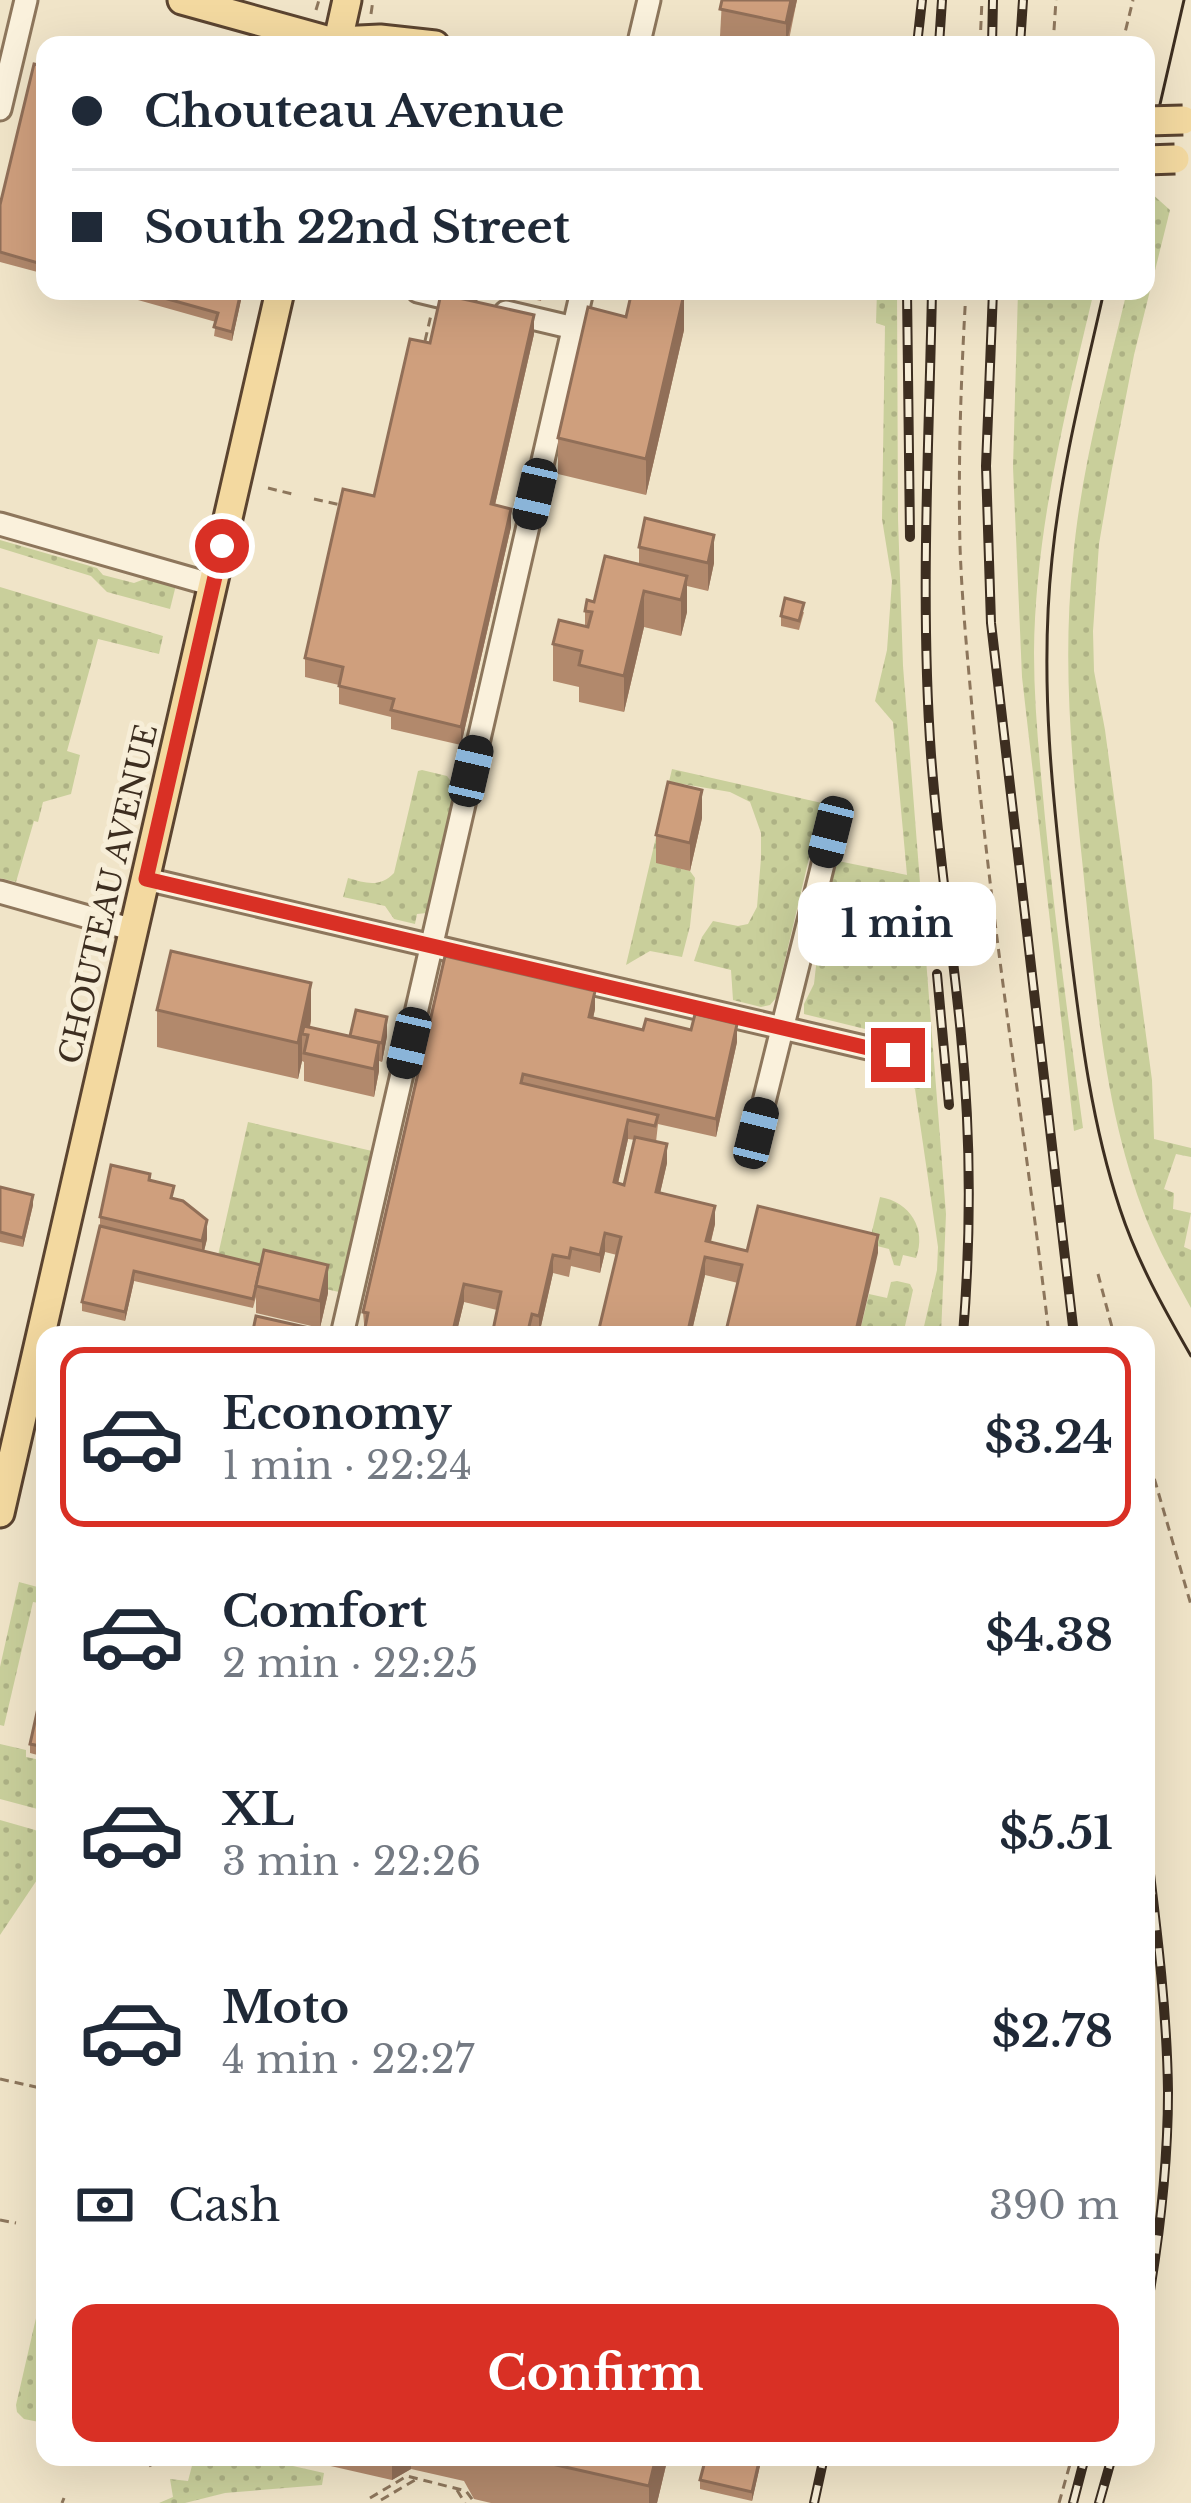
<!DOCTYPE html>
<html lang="en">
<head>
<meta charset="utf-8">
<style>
	:root { --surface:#fff; --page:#f6f6f7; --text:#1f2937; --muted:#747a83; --line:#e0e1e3; --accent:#d93025 }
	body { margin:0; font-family:"Libre Baskerville",serif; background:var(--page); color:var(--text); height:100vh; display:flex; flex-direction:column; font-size:45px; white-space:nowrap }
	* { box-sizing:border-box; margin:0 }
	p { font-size:39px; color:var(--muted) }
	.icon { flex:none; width:66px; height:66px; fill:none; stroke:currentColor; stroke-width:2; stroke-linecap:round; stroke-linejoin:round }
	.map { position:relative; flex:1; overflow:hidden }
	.details { position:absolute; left:36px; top:1326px; width:1119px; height:1140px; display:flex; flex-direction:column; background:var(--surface); border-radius:24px; box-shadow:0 12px 48px #0002 }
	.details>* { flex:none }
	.banner { position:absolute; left:36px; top:36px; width:1119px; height:264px; border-radius:24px; box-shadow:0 12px 48px #0002; display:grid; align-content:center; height:264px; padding:0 36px; background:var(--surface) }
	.end { position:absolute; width:54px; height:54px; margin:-27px; border:15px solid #d93025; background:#fff; box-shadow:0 0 0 6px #fff }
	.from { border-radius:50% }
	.bubble { position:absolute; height:84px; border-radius:24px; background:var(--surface); box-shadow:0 12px 48px #0002; font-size:39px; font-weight:700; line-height:84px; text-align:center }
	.car { position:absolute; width:36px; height:72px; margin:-36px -18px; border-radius:15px; box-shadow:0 0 9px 3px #0007; background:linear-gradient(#222 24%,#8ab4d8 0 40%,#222 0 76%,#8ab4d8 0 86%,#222 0) }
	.banner b { display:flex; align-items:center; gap:42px; height:114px; font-size:45px }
	.banner b+b { border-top:3px solid var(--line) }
	.banner i { width:30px; height:30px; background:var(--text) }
	ul { padding:21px 0 0; list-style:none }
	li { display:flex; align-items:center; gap:36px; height:180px; margin:0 24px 18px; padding:0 12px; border:6px solid transparent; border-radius:24px }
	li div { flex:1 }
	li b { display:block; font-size:45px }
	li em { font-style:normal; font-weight:700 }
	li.active { border-color:var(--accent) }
	li>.icon { width:108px; height:108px; stroke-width:1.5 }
	.pay { display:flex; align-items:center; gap:30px; height:132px; padding:0 36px; font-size:45px }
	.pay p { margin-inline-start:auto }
	.action { display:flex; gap:24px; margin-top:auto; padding:24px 36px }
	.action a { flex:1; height:138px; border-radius:24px; background:var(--accent); color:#fff; font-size:48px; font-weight:700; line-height:138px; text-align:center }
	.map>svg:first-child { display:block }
	.grass { fill:url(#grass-dots) }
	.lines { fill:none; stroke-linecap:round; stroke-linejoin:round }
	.minor-casing { stroke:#8d765c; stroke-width:27 }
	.major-casing { stroke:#5b4430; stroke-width:33 }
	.path { stroke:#8d765c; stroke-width:3; stroke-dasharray:9 6; stroke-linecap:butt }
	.minor { stroke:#faf1dc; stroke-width:21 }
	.major { stroke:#f3d9a0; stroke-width:27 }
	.tram { stroke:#3d2e20; stroke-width:3 }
	.rail-casing { stroke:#3d2e20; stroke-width:10 }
	.rail { stroke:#f7eed8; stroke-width:6; stroke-dasharray:18; stroke-linecap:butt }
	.major-bridge-casing { stroke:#5b4430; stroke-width:33; stroke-linecap:butt }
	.major-bridge { stroke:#f3d9a0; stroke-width:27 }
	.wall { fill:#b2896c; fill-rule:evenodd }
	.shaded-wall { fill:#916f58 }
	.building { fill:#cf9f7d; stroke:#916f58; stroke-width:3 }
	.route { stroke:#d93025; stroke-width:15 }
	.labels { text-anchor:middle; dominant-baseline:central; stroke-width:10; stroke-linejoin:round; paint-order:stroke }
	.street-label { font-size:30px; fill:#3d2e20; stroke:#f7eed8 }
</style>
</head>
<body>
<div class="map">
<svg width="1191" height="2503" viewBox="0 0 1191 2503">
	<defs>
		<pattern id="grass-dots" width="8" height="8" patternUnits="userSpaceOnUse" patternTransform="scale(3)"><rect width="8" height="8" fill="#c9cf9b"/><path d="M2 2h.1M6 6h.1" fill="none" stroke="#aeb285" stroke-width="1.8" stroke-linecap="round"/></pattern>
	</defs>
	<rect width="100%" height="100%" fill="#f0e4c8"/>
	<!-- grass -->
	<g class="grass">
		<path d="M 1150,192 L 1170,210 L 1134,355 L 1111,474 L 1099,544 L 1093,631 L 1094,671 L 1105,730 L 1152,1080 L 1154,1139 L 1191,1148 L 1191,1157 L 1176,1154 L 1164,1189 L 1174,1193 L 1173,1209 L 1191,1213 L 1184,1247 L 1191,1250 L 1191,1308 C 1178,1284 1164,1260 1153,1235 C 1103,1120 1096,992 1083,869 C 1072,764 1062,665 1073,559 C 1081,469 1106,379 1127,291 L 1146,291 L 1146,207 Z"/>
		<path d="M 877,291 L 897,291 L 898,519 L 903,666 L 946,1214 L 941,1335 L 922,1335 L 937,1270 L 938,1247 L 915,1089 L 900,1073 L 913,1070 C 916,1058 918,1049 910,1040 L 804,1014 L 804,1004 L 814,984 L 822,912 L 838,861 L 907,875 L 893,722 L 875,701 L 887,650 L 892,581 L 882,519 L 885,326 L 876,323 Z"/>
		<path d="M 1018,291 L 1094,291 C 1066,409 1035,531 1034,653 C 1034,708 1040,763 1045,818 C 1055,922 1069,1025 1083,1128 L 1074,1131 L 1022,677 L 1013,467 Z"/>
		<polygon points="0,540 97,568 103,575 134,583 150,577 176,585 170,609 107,592 91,576 0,548"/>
		<polygon points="0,587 163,636 159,654 98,639 67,751 80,755 71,794 43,802 38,822 34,821 16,882 0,878"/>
		<polygon points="672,769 822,803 776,998 770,1005 761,1007 733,1000 731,970 694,961 702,937 713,921 738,926 748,924 757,907 761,858 761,833 750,802 730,792 683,784 673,790 656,862 690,871 695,878 690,926 682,957 650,951 626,965"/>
		<path d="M 422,770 L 447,776 L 455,787 L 455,794 L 427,913 L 417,914 L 415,924 L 394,919 L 385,906 L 343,897 L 348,878 C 365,883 380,888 394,873 L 418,771 Z"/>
		<polygon points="248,1122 372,1151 339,1292 216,1264"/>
		<path d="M 880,1197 C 910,1202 927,1229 916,1258 L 903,1255 L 900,1266 L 894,1265 L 889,1249 L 869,1244 Z"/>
		<polygon points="897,1281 910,1284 913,1290 903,1335 859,1335 869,1294 887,1298 891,1282"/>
		<polygon points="19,1582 45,1589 45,1604 33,1602 4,1726 0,1725 0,1667"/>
		<polygon points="0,1744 26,1750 26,1757 45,1761 45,1811 0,1799"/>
		<polygon points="0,1820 35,1830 45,1836 45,1868 0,1935"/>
		<polygon points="45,2279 45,2352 36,2395 45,2397 44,2423 24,2419 17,2412 16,2405"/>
		<polygon points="192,2457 253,2457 324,2473 322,2485 225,2493 185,2503 159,2503 173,2497 170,2479 188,2481 194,2458"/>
	</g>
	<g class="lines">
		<!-- minor casing -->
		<g class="minor-casing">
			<g id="minor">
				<polyline points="640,38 649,0"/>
				<polyline points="0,109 26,0"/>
				<polyline points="418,291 464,302"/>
				<polyline points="506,312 574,328"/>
				<polyline points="0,524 213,585"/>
				<polyline points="146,879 898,1055"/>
				<polyline points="0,892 134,930"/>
				<polyline points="756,1134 831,832"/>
				<polyline points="342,1335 582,291"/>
			</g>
		</g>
		<!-- major casing -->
		<g class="major-casing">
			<g id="major">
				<polyline points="182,0 344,45"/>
				<polyline points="338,41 380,39 435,45"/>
				<polyline points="337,45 347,0"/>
				<polyline points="0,1513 280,291"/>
			</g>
		</g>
		<!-- path -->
		<g class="path">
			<polyline points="316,10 319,0"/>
			<polyline points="371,14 373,0"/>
			<polyline points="980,45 982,0"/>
			<polyline points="1053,45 1056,0"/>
			<polyline points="1122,45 1133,0"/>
			<path d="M 966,291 C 961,376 958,461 960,546 C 962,604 968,662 973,719 C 991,926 1025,1129 1049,1335"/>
			<polyline points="425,341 431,315"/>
			<polyline points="268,488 292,494"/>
			<polyline points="314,499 341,505"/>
			<polyline points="1098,1274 1114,1335"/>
			<polyline points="1146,1450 1191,1605"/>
			<polyline points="0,2079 45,2089"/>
			<polyline points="0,2220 16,2223"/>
			<polyline points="149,2466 167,2457"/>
			<polyline points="457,2490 465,2503"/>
			<polyline points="370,2498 407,2476 466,2491 475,2503"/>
			<polyline points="381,2500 415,2480"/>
			<polyline points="62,2503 64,2498"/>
			<polyline points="1059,2503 1072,2457"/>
		</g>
		<!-- minor -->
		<use href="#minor" class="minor"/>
		<!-- major -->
		<use href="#major" class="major"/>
		<!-- tram -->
		<g class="tram">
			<polyline points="1146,165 1184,0"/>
			<path d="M 1104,291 C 1084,380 1061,469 1052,559 C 1039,681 1053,802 1067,923 C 1079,1019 1089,1116 1120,1209 C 1137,1261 1164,1309 1191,1356"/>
		</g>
		<!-- rail casing -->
		<g class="rail-casing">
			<g id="rail">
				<polyline points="917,45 922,0"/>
				<polyline points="939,45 942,0"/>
				<polyline points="992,45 993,0"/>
				<polyline points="1020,45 1023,0"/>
				<polyline points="907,291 910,537"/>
				<path d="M 932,291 C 929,445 920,601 931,755 C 938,849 952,942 961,1035 C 971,1135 971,1236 963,1335"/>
				<polyline points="993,291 986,466 991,623 1074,1335"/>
				<polyline points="937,974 949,1105"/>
				<path d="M 1146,1841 C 1156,1924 1167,2008 1168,2092 C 1168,2167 1159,2241 1146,2314"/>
				<polyline points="814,2503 824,2457"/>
				<polyline points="1073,2503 1085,2457"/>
				<polyline points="1099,2503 1112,2457"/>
			</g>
		</g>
		<!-- rail -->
		<use href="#rail" class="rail"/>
		<!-- major-bridge casing -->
		<g class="major-bridge-casing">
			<g id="major-bridge">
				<polyline points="1146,121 1183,120"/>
				<polyline points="1146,160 1175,159"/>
			</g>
		</g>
		<!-- major-bridge -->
		<use href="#major-bridge" class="major-bridge"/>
	</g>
	<!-- wall -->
	<g class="wall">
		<polygon points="722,0 797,0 788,45 761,45 720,36"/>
		<polygon points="45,67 45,274 0,262 0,205"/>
		<polygon points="106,291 243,291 232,341 214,336 216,322"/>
		<polygon points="498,291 543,291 541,301"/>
		<polygon points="626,317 684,330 646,495 558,474 558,438"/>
		<polygon points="534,334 495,505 511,527 461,745 391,729 391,717 339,704 339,685 305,677 305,658 374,496 430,343"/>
		<polygon points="639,547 714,563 708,591 687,586 687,612 681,636 644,627 624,712 579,702 579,687 553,681 553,644 585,626 585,611 639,564"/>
		<polygon points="804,612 799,630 781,626 781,616"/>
		<polygon points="702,818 690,871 656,863 656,835"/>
		<path d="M 445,956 L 595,1009 L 593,1018 L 643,1030 L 737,1042 L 716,1137 L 658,1124 L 656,1142 L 667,1163 L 660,1193 L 715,1224 L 711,1242 L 747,1251 L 878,1253 L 738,1283 L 705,1275 L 691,1335 L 599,1335 L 617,1255 L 605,1252 L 600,1273 L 571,1266 L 569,1277 L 553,1273 L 539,1335 L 532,1333 L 532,1335 L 492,1335 L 497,1310 L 464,1302 L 456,1335 L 365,1335 L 363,1312 ZM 628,1139 L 635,1140 L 624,1185 L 618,1183 Z"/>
		<polygon points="157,1010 311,1020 310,1027 350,1036 387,1036 382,1062 379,1061 379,1071 374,1097 304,1081 304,1062 302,1061 298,1079 157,1047"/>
		<polygon points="150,1181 174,1199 207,1239 204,1251 328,1293 320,1328 256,1313 256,1297 253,1308 134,1281 125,1321 82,1311 82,1302 100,1226 100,1217"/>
		<polygon points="0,1187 33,1205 23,1247 0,1242"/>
		<polygon points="45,1440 45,1487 41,1486 41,1458"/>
		<polygon points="45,1709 45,1757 30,1753 30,1744"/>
		<polygon points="291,2457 668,2457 657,2503 491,2503 474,2499 464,2481 411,2469 392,2480"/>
		<polygon points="762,2457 752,2501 700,2489 700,2480"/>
	</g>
	<!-- shaded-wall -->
	<g class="shaded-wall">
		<polygon points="791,0 797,0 786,45 786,23"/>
		<polygon points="241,291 243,291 232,341 232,332"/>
		<polygon points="684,294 684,330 646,495 646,459"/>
		<polygon points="534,315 534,334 491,522 491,504"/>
		<polygon points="511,509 511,527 461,745 461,727"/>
		<polygon points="714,535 714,563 708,591 708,563"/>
		<polygon points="687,576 687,612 681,636 681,600"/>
		<polygon points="644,591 644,627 624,712 624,676"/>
		<polygon points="702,790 702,818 690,871 690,843"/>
		<polygon points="311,983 311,1020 308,1035 302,1034 302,1061 298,1079 298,1043"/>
		<polygon points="595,991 595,1009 589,1036 589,1017"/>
		<polygon points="387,1017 387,1036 382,1062 382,1043"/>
		<polygon points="737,1024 737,1042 716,1137 716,1119"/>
		<polygon points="379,1043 379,1071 374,1097 374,1069"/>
		<polygon points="628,1120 628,1139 614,1201 614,1182"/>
		<polygon points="667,1144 667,1163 656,1211 656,1192"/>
		<polygon points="33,1195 33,1205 23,1247 23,1238"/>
		<polygon points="715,1206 715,1224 706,1260 706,1241"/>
		<polygon points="207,1220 207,1239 202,1259 202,1241"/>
		<polygon points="605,1233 605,1252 600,1273 600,1255"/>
		<polygon points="878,1235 878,1253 859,1335 855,1335"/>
		<polygon points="553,1255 553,1273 539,1335 539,1316"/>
		<polygon points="705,1257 705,1275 691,1335 687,1335"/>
		<polygon points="328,1265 328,1293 320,1328 320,1301"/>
		<polygon points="134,1271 134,1281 125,1321 125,1312"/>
		<polygon points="464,1284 464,1302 456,1335 452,1335"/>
		<polygon points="392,2457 411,2457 411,2469 392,2480"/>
		<polygon points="656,2457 668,2457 657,2503 649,2503 649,2486"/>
		<polygon points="760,2457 762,2457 752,2501 752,2492"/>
	</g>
	<!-- building -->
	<g class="building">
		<polygon points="722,0 791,0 786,23 720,9"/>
		<polygon points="34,64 45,67 45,265 0,252 0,205"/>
		<polygon points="139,291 241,291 232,332 214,327 218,313"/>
		<polygon points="632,291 673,291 684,294 646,459 558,438 588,307 626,317"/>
		<polygon points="441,294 534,315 491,504 511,509 461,727 391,710 394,699 339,686 343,667 305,658 343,489 374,496 410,339 430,343"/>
		<polygon points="645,518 714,535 708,563 639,547"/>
		<polygon points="605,556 687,576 681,600 644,591 624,676 579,665 582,651 553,644 559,620 588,627 592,612 585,611 587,600 594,602"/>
		<polygon points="785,598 804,603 799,621 781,616"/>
		<polygon points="668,782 702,790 690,843 656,835"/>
		<polygon points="171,951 311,983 298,1043 157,1010"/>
		<polygon points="445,956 595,991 589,1017 643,1030 646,1019 691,1030 695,1014 737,1024 716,1119 523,1074 521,1083 658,1115 655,1126 628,1120 614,1182 624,1185 635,1137 667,1144 656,1192 715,1206 706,1241 747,1251 758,1206 878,1235 855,1335 725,1335 742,1265 705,1257 687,1335 624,1335 599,1329 621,1237 605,1233 600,1255 571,1248 569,1258 553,1255 539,1316 532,1314 527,1335 492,1335 501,1292 464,1284 452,1335 378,1335 379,1331 365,1328 368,1313 363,1312"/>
		<polygon points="356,1010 387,1017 382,1043 350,1036"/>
		<polygon points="304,1026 379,1043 374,1069 304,1053 308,1035 302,1034"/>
		<polygon points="111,1165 150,1174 149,1180 174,1186 171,1198 183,1201 207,1220 202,1241 100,1217"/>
		<polygon points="0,1187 33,1195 23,1238 0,1232"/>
		<polygon points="100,1226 261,1265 253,1299 134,1271 125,1312 82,1302"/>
		<polygon points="264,1250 328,1265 320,1301 256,1286"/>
		<polygon points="256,1316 310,1328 308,1335 252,1335"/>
		<polygon points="38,1708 45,1709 45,1747 30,1744"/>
		<polygon points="521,2457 656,2457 649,2486"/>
		<polygon points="706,2457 760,2457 752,2492 700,2480"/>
	</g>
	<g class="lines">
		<!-- route -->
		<polyline class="route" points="222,546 146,879 898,1055"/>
	</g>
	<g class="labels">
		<!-- street labels -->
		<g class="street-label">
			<text transform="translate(108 894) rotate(-77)">CHOUTEAU AVENUE</text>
		</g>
	</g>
</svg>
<i class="end from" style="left:222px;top:546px"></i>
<i class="end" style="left:898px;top:1055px"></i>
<div class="bubble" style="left:798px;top:882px;width:198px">1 min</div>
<i class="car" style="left:535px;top:494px;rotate:193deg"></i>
<i class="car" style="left:471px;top:771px;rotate:13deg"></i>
<i class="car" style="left:831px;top:832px;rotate:194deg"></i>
<i class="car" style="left:409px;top:1043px;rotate:193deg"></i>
<i class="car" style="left:756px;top:1133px;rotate:14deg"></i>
<div class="banner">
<b><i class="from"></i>Chouteau Avenue</b>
<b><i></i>South 22nd Street</b>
</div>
<section class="details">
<ul>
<li class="active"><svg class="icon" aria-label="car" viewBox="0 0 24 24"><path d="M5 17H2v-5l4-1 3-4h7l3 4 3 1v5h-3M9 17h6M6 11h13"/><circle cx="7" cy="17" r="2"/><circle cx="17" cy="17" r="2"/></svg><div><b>Economy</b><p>1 min · 22:24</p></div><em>$3.24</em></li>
<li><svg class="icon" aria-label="car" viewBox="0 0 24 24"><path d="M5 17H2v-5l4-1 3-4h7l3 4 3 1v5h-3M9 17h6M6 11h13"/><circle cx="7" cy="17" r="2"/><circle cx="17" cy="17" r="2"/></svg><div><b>Comfort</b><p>2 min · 22:25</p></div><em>$4.38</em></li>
<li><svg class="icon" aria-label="car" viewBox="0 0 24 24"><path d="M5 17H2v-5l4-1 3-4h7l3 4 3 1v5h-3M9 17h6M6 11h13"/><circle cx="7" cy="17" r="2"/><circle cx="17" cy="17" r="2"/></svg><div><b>XL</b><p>3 min · 22:26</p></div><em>$5.51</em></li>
<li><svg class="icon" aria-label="car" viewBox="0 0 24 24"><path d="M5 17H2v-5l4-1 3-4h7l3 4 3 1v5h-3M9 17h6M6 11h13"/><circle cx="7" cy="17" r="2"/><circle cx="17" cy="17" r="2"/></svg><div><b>Moto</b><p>4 min · 22:27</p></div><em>$2.78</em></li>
</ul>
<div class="pay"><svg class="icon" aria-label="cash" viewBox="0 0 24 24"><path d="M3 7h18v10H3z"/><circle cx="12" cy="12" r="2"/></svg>Cash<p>390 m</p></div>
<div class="action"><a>Confirm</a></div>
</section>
</div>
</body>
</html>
